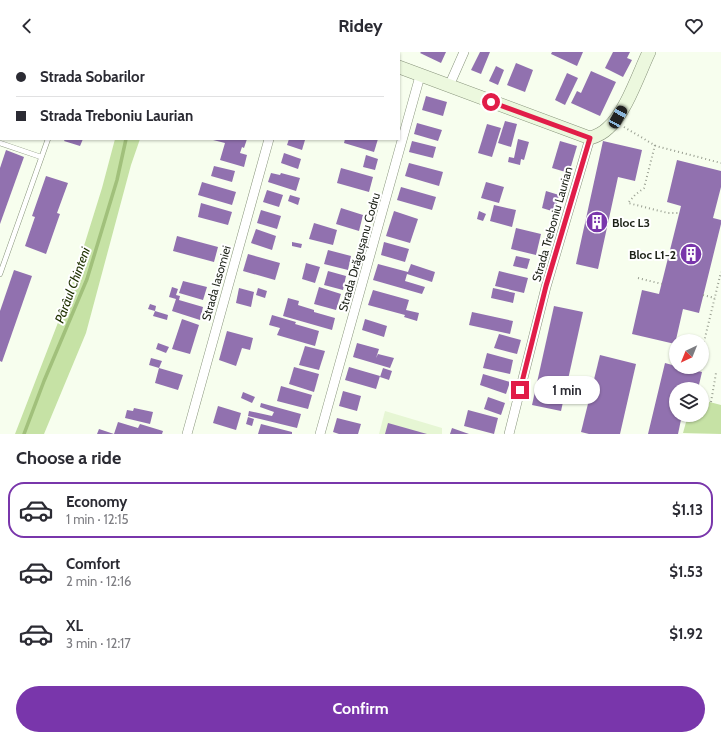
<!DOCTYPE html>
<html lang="en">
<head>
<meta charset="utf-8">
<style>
	:root { --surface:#fff; --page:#f7f7f7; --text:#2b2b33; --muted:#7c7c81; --line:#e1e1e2; --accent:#7936ab }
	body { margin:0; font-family:Cabin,sans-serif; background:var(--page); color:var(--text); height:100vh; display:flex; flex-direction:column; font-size:15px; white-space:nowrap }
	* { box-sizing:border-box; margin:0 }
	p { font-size:13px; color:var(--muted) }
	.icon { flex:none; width:22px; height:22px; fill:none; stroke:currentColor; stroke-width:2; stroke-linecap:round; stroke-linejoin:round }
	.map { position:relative; height:382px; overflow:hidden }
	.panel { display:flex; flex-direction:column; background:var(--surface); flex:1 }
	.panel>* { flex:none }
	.guide { position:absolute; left:0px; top:0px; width:400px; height:88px; box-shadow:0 1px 3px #0004; display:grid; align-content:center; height:88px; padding:0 16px; background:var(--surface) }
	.needle { width:26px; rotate:223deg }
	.tools { position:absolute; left:669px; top:282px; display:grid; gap:8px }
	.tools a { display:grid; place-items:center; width:40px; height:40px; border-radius:50%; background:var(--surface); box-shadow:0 1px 3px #0004; font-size:20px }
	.end { position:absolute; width:18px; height:18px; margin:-9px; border:5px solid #e11d48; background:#fff; box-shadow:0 0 0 2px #fff }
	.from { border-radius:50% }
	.bubble { position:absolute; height:28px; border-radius:14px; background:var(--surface); box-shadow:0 1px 3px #0004; font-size:13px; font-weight:700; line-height:28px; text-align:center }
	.car { position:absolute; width:12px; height:24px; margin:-12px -6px; border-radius:5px; box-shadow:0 0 3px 1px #0007; background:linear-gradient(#222 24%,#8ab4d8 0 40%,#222 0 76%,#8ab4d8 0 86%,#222 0) }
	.guide b { display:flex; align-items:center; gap:14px; height:38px; font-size:15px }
	.guide b+b { border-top:1px solid var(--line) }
	.guide i { width:10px; height:10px; background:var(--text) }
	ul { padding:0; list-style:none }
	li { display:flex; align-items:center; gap:12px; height:56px; margin:0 8px 6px; padding:0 8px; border:2px solid transparent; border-radius:16px }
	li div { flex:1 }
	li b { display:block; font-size:15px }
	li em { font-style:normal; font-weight:700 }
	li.current { border-color:var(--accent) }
	li>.icon { width:36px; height:36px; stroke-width:1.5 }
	h2 { padding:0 16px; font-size:18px; line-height:48px }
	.button { display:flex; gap:8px; margin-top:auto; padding:8px 16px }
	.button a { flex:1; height:46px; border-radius:24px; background:var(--accent); color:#fff; font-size:16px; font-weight:700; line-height:46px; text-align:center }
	header { display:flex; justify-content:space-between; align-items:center; height:52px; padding:0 16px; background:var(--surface); font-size:18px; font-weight:700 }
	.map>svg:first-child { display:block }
	.built { fill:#e6f6d4 }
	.green { fill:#c6e2a5 }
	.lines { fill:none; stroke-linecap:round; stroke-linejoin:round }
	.stream { stroke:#a1c07b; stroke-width:3.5 }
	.building { fill:#9171af }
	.lane-casing { stroke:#88947c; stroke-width:5.5 }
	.street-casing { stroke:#88947c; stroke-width:10 }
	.secondary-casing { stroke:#88947c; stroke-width:14 }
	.path { stroke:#999f91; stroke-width:2; stroke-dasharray:1 3; stroke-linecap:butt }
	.lane { stroke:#fff; stroke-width:4.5 }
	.street { stroke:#fff; stroke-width:9 }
	.secondary { stroke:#ecf8de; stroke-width:13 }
	.route { stroke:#e11d48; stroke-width:5 }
	.labels { text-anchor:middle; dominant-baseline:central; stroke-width:4; stroke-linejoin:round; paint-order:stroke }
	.poi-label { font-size:12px; font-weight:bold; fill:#1c2117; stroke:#fff; text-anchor:start }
	.street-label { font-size:12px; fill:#1c2117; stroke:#fff }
	.water-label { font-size:13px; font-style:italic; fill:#1f3100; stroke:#fff }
</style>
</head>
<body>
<header><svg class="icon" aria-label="back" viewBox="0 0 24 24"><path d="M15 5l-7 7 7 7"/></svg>Ridey<svg class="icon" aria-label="heart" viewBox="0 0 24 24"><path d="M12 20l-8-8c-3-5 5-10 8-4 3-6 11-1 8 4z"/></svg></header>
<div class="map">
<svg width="721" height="382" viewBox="0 0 721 382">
	<rect width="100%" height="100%" fill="#f7feee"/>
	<!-- built -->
	<polygon class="built" points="385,359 442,376 442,382 379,382"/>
	<!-- green -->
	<g class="green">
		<polygon points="115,87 140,87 131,113 86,281 44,382 15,382 69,242 102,136"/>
		<polygon points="702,348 721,353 721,382 683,381 688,363 702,363"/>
	</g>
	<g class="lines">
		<!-- stream -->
		<g class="stream">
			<polyline points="151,1 151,0"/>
			<polyline points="24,382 44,329 87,227 117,128 126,87"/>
		</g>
	</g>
	<!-- building -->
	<g class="building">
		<polygon points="421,0 446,0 441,11 420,1"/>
		<polygon points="480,0 490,0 481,22 471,18"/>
		<polygon points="552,0 583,0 577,14 551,2"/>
		<polygon points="613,0 630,0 627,6 632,8 623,25 605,16"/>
		<polygon points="516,11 533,18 525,40 507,33"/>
		<polygon points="496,14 504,18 498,33 489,29"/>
		<polygon points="591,19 616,30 600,64 571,51 577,39 581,41"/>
		<polygon points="567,21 578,26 565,53 555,48"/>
		<polygon points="426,44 447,50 443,64 422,58"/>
		<polygon points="505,69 517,72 511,95 498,91"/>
		<polygon points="417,71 442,78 438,89 414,82"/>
		<polygon points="487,72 501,76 492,105 478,101"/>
		<polygon points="65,87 83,87 80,94 64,89"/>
		<polygon points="214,87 247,87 244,96 242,95 240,101 247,103 244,115 220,108 225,91 213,88"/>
		<polygon points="289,87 305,88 302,98 287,93"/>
		<polygon points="345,87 378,87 374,100 344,91"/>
		<polygon points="518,87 529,90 524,108 521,107 520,113 508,110 509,105 514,106"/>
		<polygon points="412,89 436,95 433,106 409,100"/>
		<polygon points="560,89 577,94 569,121 552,116"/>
		<polygon points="603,89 642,98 635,129 618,125 598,217 576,212"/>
		<polygon points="6,98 24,105 0,172 0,116"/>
		<polygon points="284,101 301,107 298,117 281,111"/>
		<polygon points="366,103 378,107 375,118 363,115"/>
		<polygon points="677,108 721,119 721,135 713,166 721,168 721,172 699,261 683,257 675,292 632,282 642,238 659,242 681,154 667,150"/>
		<polygon points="409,111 443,120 439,134 405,124"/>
		<polygon points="214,114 235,119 232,130 211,124"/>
		<polygon points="341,116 373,125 369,140 337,131"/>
		<polygon points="271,121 280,123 281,121 300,126 296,139 268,130"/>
		<polygon points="46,124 68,131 57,161 60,162 46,202 25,194 35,165 32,164"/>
		<polygon points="202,130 236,140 232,153 198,143"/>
		<polygon points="486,130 504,135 499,151 481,146"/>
		<polygon points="401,135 436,145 432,158 397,148"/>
		<polygon points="267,138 283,143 279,155 263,150"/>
		<polygon points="546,139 559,143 555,160 542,156"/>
		<polygon points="290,143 300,146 298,153 288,149"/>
		<polygon points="201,151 232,160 228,173 198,165"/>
		<polygon points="494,153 516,158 512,175 490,169"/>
		<polygon points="341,156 363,163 359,179 336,172"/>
		<polygon points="261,158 281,164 277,177 257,171"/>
		<polygon points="394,159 418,167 410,191 386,184"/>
		<polygon points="479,159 486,162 483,169 477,167"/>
		<polygon points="314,171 337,178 333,193 309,187"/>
		<polygon points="516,176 541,182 536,203 511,197"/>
		<polygon points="256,177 276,184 272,198 251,191"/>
		<polygon points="177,184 218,195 214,210 173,199"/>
		<polygon points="292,190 302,192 301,196 292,194"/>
		<polygon points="384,190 409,197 405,210 381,203"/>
		<polygon points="328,198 351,204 348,218 324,212"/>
		<polygon points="248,202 280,211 275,228 243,219"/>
		<polygon points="516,204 530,207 527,217 513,214"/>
		<polygon points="306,211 320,215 315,231 302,227"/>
		<polygon points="378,212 408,220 411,212 435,220 432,230 407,222 405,229 425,235 422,242 373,228"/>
		<polygon points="14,218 32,224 2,310 0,309 0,259"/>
		<polygon points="328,219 346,224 343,238 324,233"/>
		<polygon points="499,219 528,226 524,241 495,234"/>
		<polygon points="183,229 207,235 203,248 179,241"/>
		<polygon points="172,235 178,237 176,243 180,244 179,248 203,255 200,268 172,259 176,247 169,245"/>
		<polygon points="319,235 341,242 336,258 314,252"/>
		<polygon points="239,236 254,240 251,255 236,251"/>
		<polygon points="258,236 267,239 265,246 256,243"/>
		<polygon points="493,236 515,241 513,251 491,246"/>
		<polygon points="373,238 409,248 406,258 419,261 417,269 404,265 405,263 368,253"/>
		<polygon points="288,246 299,249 298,253 314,258 314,260 335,266 332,278 283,264"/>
		<polygon points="150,252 156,254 155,259 148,257"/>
		<polygon points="554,254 583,260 561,359 532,353"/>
		<polygon points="155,259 168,263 167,268 153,264"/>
		<polygon points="472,260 513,269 510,282 469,273"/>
		<polygon points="272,263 296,270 295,272 319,279 315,294 277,283 280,276 269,273"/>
		<polygon points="182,267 199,273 190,302 172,297"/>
		<polygon points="365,267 387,274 384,285 362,278"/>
		<polygon points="227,279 253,286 250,298 242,296 236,314 219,308"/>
		<polygon points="499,282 521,288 517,302 494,296"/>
		<polygon points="158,291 169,295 166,301 156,297"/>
		<polygon points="357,291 379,297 376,306 378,302 394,306 390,316 353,305"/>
		<polygon points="305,294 325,299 319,318 299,313"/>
		<polygon points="487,301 513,308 510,322 483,316"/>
		<polygon points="600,303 636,312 620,382 589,382 581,380"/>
		<polygon points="151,306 162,309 159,316 149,313"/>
		<polygon points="665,311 676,314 676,315 681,315 702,320 698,337 676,337 676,363 682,363 678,382 648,382"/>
		<polygon points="294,315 319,322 314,340 289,332"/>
		<polygon points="349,315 380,324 376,337 345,328"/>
		<polygon points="159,316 183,323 178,338 155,331"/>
		<polygon points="383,316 392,319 389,328 380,325"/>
		<polygon points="483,322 510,330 506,342 480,333"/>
		<polygon points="281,334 312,343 308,357 277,349"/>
		<polygon points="343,339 361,344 357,359 339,354"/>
		<polygon points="243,340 255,345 252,351 241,346"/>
		<polygon points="488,345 505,351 501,363 484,357"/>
		<polygon points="261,351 301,362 297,376 248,364 249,359 272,364 274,360 260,355"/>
		<polygon points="218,354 241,361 236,378 213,371"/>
		<polygon points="134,356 153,360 150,372 125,366 127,358 133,359"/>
		<polygon points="468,358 498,366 494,382 464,374"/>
		<polygon points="248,365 254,367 252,374 246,372"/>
		<polygon points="337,366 361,372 358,382 339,382 333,380"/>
		<polygon points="118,370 138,376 140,372 163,379 162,382 97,382 99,377 114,382"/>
		<polygon points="388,371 427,382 385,382"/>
		<polygon points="261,372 292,380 292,382 258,382"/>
		<polygon points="452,376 469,382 450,382"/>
	</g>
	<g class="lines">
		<!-- lane casing -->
		<g class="lane-casing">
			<g id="lane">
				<polyline points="64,0 66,1"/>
				<polyline points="79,1 79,0"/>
				<polyline points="0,91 41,105"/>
				<polyline points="0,222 48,87"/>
			</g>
		</g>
		<!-- street casing -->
		<g class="street-casing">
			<g id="street">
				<polyline points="26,1 27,0"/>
				<polyline points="293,1 294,0"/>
				<polyline points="449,34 464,0"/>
				<polyline points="0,72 1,69"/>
				<polyline points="187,382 269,87"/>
				<polyline points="320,382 420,24"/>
				<polyline points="509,382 546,235 590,86"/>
			</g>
		</g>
		<!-- secondary casing -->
		<g class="secondary-casing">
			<g id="secondary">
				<polyline points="359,0 362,1"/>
				<path d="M 399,15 L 590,86 C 597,84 603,81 608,76 C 625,62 639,21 649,0"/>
			</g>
		</g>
		<!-- path -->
		<g class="path">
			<polyline points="624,75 656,94 721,111"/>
			<polyline points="655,93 644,136 635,143 628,151 668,161 679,161"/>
			<polyline points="638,226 662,232"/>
			<polyline points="703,243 715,246"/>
			<polyline points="702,298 721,220"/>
			<polyline points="711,350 716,321"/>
		</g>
		<!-- lane -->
		<use href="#lane" class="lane"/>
		<!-- street -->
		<use href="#street" class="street"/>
		<!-- secondary -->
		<use href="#secondary" class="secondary"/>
	</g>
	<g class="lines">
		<!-- route -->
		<polyline class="route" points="491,50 590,86 546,234 520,338"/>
	</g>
	<!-- icons -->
	<defs>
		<g id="building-disc" transform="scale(1.15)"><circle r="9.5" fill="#7936ab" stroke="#fff"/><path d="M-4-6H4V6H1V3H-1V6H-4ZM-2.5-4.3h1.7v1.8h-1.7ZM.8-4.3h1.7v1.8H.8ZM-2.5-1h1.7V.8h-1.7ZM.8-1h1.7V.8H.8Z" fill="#fff"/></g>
	</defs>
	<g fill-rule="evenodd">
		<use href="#building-disc" x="597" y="170"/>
		<use href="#building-disc" x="691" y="202"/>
	</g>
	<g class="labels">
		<!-- poi labels -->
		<g class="poi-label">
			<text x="612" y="170">Bloc L3</text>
			<text x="676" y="202" text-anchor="end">Bloc L1-2</text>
		</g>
		<!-- street labels -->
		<g class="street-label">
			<text transform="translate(552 172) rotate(-74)">Strada Treboniu Laurian</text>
			<text transform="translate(359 200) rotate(-74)">Strada Drăgușanu Codru</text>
			<text transform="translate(216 231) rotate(-74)">Strada Iasomiei</text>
		</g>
		<!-- water labels -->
		<g class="water-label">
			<text transform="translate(72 233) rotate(-70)">Pârâul Chinteni</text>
		</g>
	</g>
</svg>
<div class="tools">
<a><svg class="needle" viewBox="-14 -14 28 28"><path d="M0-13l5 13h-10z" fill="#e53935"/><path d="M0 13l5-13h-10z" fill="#7c7c81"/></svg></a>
<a><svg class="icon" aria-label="layers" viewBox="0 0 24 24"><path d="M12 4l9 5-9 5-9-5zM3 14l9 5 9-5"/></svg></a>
</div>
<i class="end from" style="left:491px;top:50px"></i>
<i class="end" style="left:520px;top:338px"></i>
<div class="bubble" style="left:534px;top:324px;width:66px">1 min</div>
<i class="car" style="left:618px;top:65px;rotate:29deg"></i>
<div class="guide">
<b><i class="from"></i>Strada Sobarilor</b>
<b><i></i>Strada Treboniu Laurian</b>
</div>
</div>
<section class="panel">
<h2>Choose a ride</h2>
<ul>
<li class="current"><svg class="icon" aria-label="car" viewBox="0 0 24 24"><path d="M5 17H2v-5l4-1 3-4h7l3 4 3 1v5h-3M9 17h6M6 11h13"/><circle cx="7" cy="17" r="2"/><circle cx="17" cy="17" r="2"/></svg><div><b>Economy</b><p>1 min · 12:15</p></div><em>$1.13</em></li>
<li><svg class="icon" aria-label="car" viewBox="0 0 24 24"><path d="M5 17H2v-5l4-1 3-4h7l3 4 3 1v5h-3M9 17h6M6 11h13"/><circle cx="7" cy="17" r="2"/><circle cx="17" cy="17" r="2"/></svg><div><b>Comfort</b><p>2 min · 12:16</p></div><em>$1.53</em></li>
<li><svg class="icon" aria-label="car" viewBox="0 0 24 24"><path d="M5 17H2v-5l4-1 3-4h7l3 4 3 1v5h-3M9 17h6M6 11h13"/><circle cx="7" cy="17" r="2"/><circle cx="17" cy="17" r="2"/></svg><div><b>XL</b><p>3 min · 12:17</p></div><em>$1.92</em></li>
</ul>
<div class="button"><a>Confirm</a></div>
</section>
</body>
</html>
